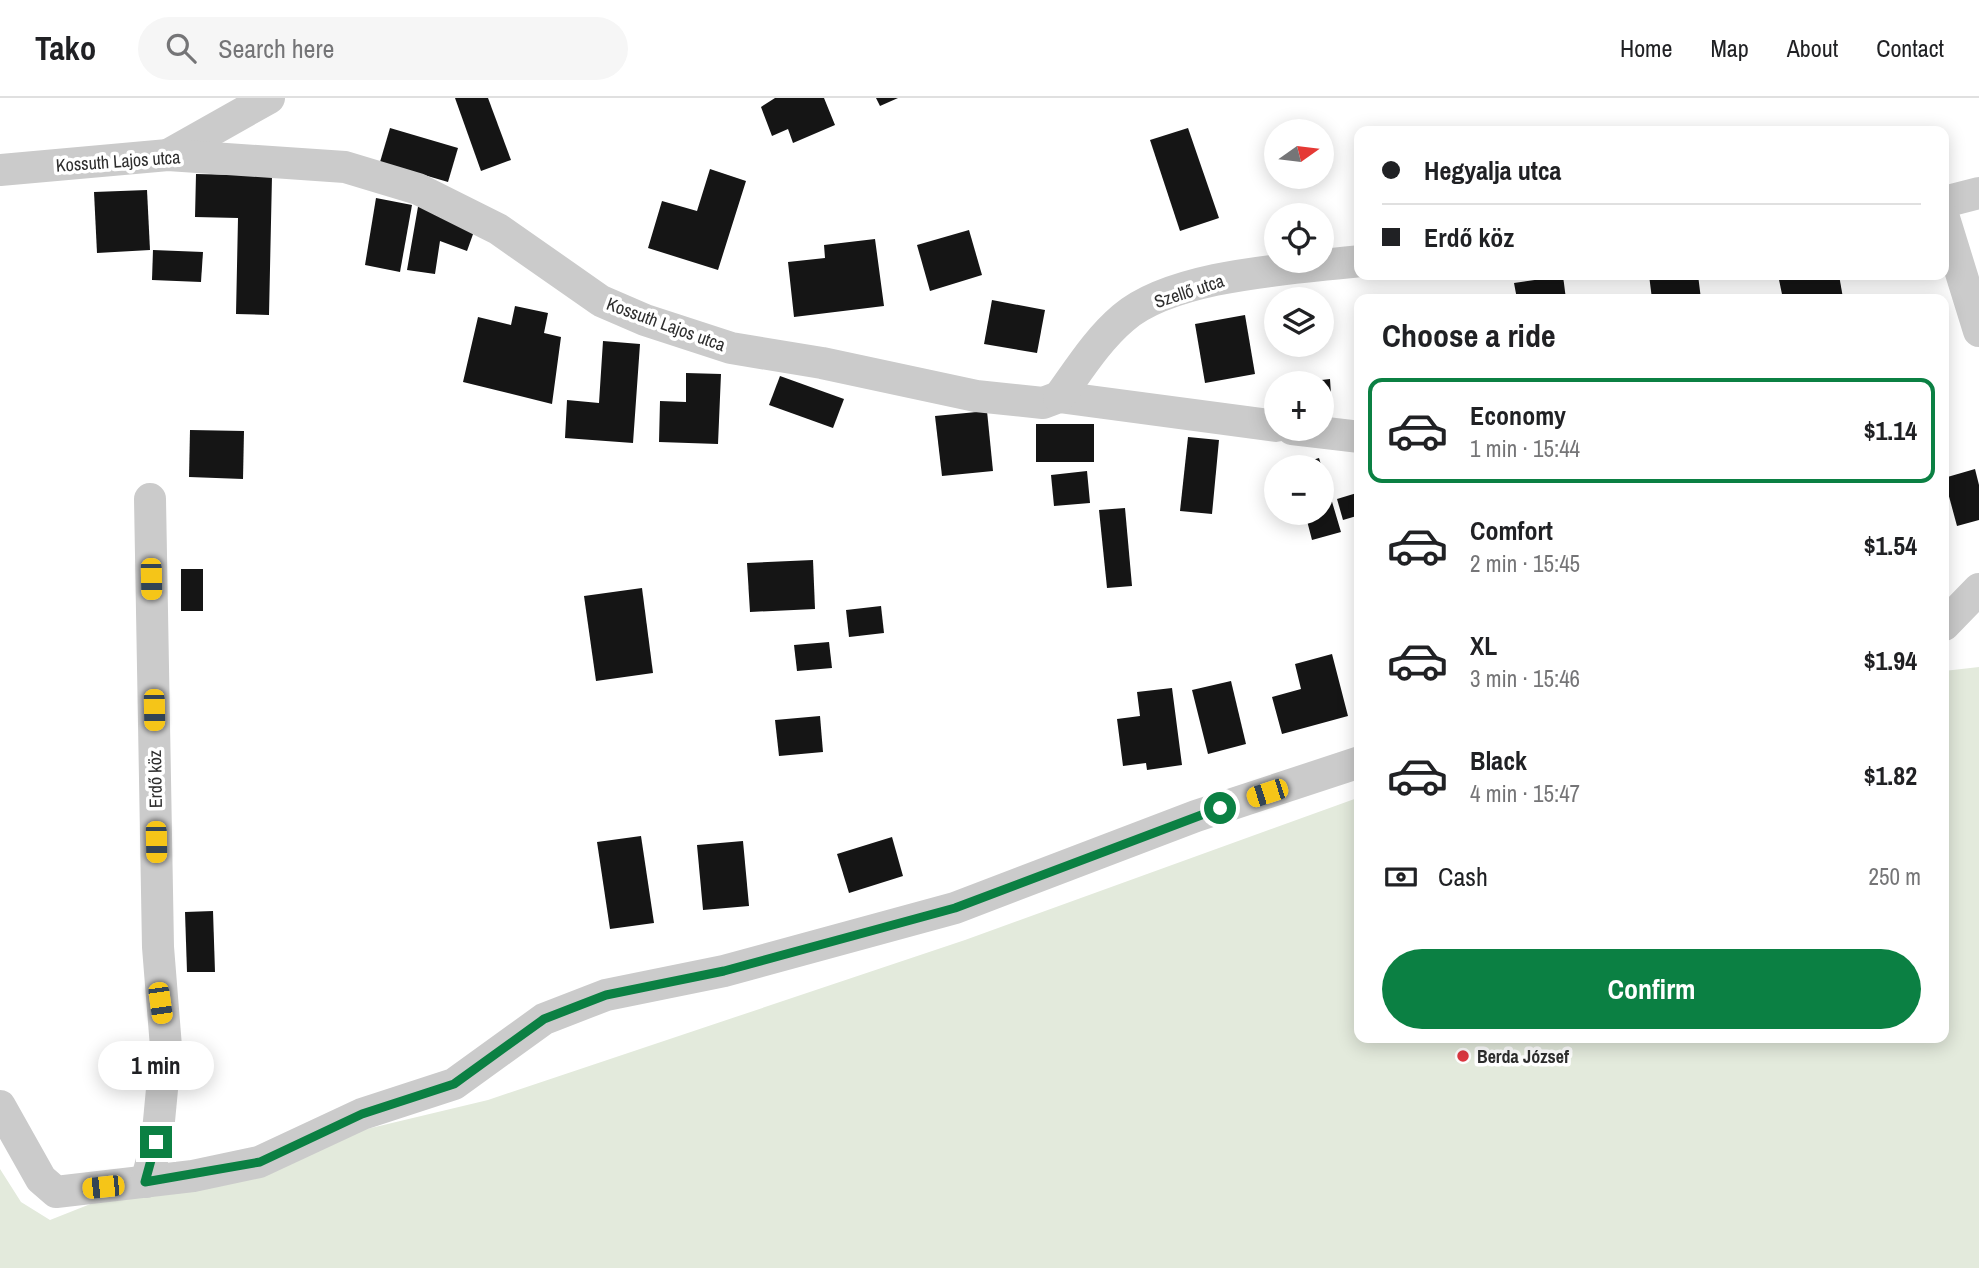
<!DOCTYPE html>
<html lang="en">
<head>
<meta charset="utf-8">
<style>
	:root { --surface:#fff; --page:#f6f6f6; --text:#202124; --muted:#757577; --line:#e0e0e0; --accent:#0b8043 }
	body { margin:0; font-family:"Archivo Narrow",sans-serif; background:var(--page); color:var(--text); height:100vh; display:flex; flex-direction:column; font-size:26px; white-space:nowrap }
	* { box-sizing:border-box; margin:0 }
	p { font-size:23px; color:var(--muted) }
	.icon { flex:none; width:38px; height:38px; fill:none; stroke:currentColor; stroke-width:2; stroke-linecap:round; stroke-linejoin:round }
	.map { position:relative; flex:1; overflow:hidden }
	.panel { position:absolute; left:1354px; top:196px; width:595px; height:749px; display:flex; flex-direction:column; background:var(--surface); border-radius:14px; box-shadow:0 4px 18px #0003 }
	.panel>* { flex:none }
	.banner { position:absolute; left:1354px; top:28px; width:595px; height:154px; border-radius:14px; box-shadow:0 4px 18px #0003; display:grid; align-content:center; height:154px; padding:0 28px; background:var(--surface) }
	.needle { width:46px; rotate:76deg }
	.tools { position:absolute; left:1264px; top:21px; display:grid; gap:14px }
	.tools a { display:grid; place-items:center; width:70px; height:70px; border-radius:50%; background:var(--surface); box-shadow:0 4px 18px #0003; font-size:35px }
	.end { position:absolute; width:32px; height:32px; margin:-16px; border:9px solid #0b8043; background:#fff; box-shadow:0 0 0 4px #fff }
	.from { border-radius:50% }
	.bubble { position:absolute; height:49px; border-radius:24px; background:var(--surface); box-shadow:0 4px 18px #0003; font-size:23px; font-weight:700; line-height:49px; text-align:center }
	.car { position:absolute; width:21px; height:42px; margin:-21px -10px; border-radius:9px; box-shadow:0 0 5px 2px #0007; background:linear-gradient(#f5c518 24%,#345 0 40%,#f5c518 0 76%,#345 0 86%,#f5c518 0) }
	.banner b { display:flex; align-items:center; gap:24px; height:66px; font-size:26px }
	.banner b+b { border-top:2px solid var(--line) }
	.banner i { width:18px; height:18px; background:var(--text) }
	ul { padding:0; list-style:none }
	li { display:flex; align-items:center; gap:21px; height:105px; margin:0 14px 10px; padding:0 14px; border:4px solid transparent; border-radius:14px }
	li div { flex:1 }
	li b { display:block; font-size:26px }
	li em { font-style:normal; font-weight:700 }
	li.on { border-color:var(--accent) }
	li>.icon { width:63px; height:63px; stroke-width:1.5 }
	h2 { padding:0 28px; font-size:32px; line-height:84px }
	.pay { display:flex; align-items:center; gap:18px; height:77px; padding:0 28px; font-size:26px }
	.pay p { margin-inline-start:auto }
	.cta { display:flex; gap:14px; margin-top:auto; padding:14px 28px }
	.cta a { flex:1; height:80px; border-radius:42px; background:var(--accent); color:#fff; font-size:28px; font-weight:700; line-height:80px; text-align:center }
	header { display:flex; align-items:center; gap:42px; box-sizing:border-box; height:98px; padding:0 35px; background:var(--surface); border-bottom:2px solid var(--line) }
	header strong { font-size:33px }
	nav { display:flex; gap:38px; margin-inline-start:auto; font-size:24px }
	.search { width:490px; height:63px; background:var(--page); display:flex; align-items:center; gap:18px; box-sizing:border-box; padding:0 24px; border-radius:38px; color:var(--muted); font-size:26px }
	.map>svg:first-child { display:block }
	.green { fill:#e3eadc }
	.building { fill:#151515 }
	.lines { fill:none; stroke-linecap:round; stroke-linejoin:round }
	.street { stroke:#cbcbcb; stroke-width:32 }
	.route { stroke:#0b8043; stroke-width:9 }
	.poi-dot { fill:#dd3741; stroke:#fff; stroke-width:2.5 }
	.labels { text-anchor:middle; dominant-baseline:central; stroke-width:7; stroke-linejoin:round; paint-order:stroke }
	.street-label { font-size:18px; fill:#2e2e2e; stroke:#fff }
	.poi-label { font-size:18px; font-weight:bold; fill:#2e2e2e; stroke:#fff; text-anchor:start }
</style>
</head>
<body>
<header>
<strong>Tako</strong>
<div class="search"><svg class="icon" aria-label="search" viewBox="0 0 24 24"><circle cx="10" cy="10" r="6"/><path d="M15 15l6 6"/></svg>Search here</div>
<nav><a>Home</a><a>Map</a><a>About</a><a>Contact</a></nav>
</header>
<div class="map">
<svg width="1979" height="1170" viewBox="0 0 1979 1170">
	<rect width="100%" height="100%" fill="#fff"/>
	<!-- green -->
	<polygon class="green" points="1979,569 1979,1170 0,1170 0,1071 21,1104 50,1122 146,1084 488,1002 965,842 1360,699 1360,940 1944,940 1944,573"/>
	<!-- building -->
	<g class="building">
		<polygon points="455,0 488,0 511,62 481,73"/>
		<polygon points="775,0 824,0 835,27 793,45 788,31 772,38 761,9"/>
		<polygon points="876,0 898,0 880,8"/>
		<polygon points="390,30 458,50 448,84 380,64"/>
		<polygon points="1188,30 1219,120 1180,133 1150,42"/>
		<polygon points="710,71 746,83 718,172 648,150 662,103 697,113"/>
		<polygon points="196,76 272,78 269,217 236,216 238,120 195,119"/>
		<polygon points="147,92 150,152 97,155 94,94"/>
		<polygon points="376,100 412,107 400,174 365,167"/>
		<polygon points="419,103 477,125 467,153 440,143 435,176 407,172"/>
		<polygon points="969,132 982,177 930,193 917,147"/>
		<polygon points="875,141 884,208 794,219 788,164 825,160 824,147"/>
		<polygon points="153,152 203,154 201,184 152,182"/>
		<polygon points="1649,177 1698,177 1701,201 1652,201"/>
		<polygon points="1778,177 1839,177 1843,200 1783,201"/>
		<polygon points="1563,178 1566,201 1517,201 1514,185"/>
		<polygon points="992,202 1045,212 1037,255 984,246"/>
		<polygon points="515,208 548,215 544,235 561,239 552,306 463,284 478,219 511,227"/>
		<polygon points="1245,217 1255,276 1205,285 1195,226"/>
		<polygon points="603,243 640,246 633,345 565,340 567,302 599,305"/>
		<polygon points="686,275 721,276 718,346 659,344 660,303 686,304"/>
		<polygon points="780,278 844,301 833,330 769,307"/>
		<polygon points="1330,281 1332,311 1321,312 1321,285 1296,285"/>
		<polygon points="987,313 993,373 942,378 935,318"/>
		<rect x="1036" y="326" width="58" height="38"/>
		<polygon points="190,332 244,333 243,381 189,379"/>
		<polygon points="1188,339 1219,342 1212,416 1180,413"/>
		<polygon points="1319,360 1341,434 1312,442 1305,415 1321,415 1321,369 1290,369"/>
		<polygon points="1975,371 1979,387 1979,422 1957,428 1944,380"/>
		<polygon points="1087,373 1090,405 1054,408 1051,377"/>
		<polygon points="1360,394 1360,417 1343,422 1337,401"/>
		<polygon points="1125,410 1132,488 1107,490 1099,412"/>
		<polygon points="813,462 815,511 750,514 747,465"/>
		<rect x="181" y="471" width="22" height="42"/>
		<polygon points="642,490 653,575 596,583 584,498"/>
		<polygon points="881,508 884,535 849,539 846,512"/>
		<polygon points="829,544 832,570 797,573 794,547"/>
		<polygon points="1332,556 1348,618 1282,636 1272,599 1301,591 1295,566"/>
		<polygon points="1231,583 1246,646 1208,656 1192,592"/>
		<polygon points="1172,590 1182,667 1147,672 1146,665 1123,668 1117,621 1140,618 1137,594"/>
		<polygon points="820,618 823,654 779,658 775,622"/>
		<polygon points="641,738 654,825 610,831 597,744"/>
		<polygon points="892,739 903,778 849,795 837,756"/>
		<polygon points="743,743 749,808 703,812 697,747"/>
		<polygon points="213,813 215,874 187,874 185,814"/>
	</g>
	<g class="lines">
		<!-- street -->
		<g class="street">
			<polyline points="168,57 269,0"/>
			<polyline points="0,72 168,57 345,69 418,91 498,131 601,203 645,222 731,250 822,265 976,298 1043,305 1059,299 1276,328"/>
			<polyline points="1944,104 1979,95"/>
			<polyline points="1944,120 1979,233"/>
			<path d="M 1059,299 C 1078,273 1097,242 1123,220 C 1174,176 1294,171 1360,163"/>
			<polyline points="1292,331 1360,339"/>
			<polyline points="1944,527 1979,491"/>
			<polyline points="0,1008 41,1081 56,1094 193,1078 259,1064 362,1016 454,986 544,921 606,897 724,873 955,810 1196,718 1360,664"/>
			<polyline points="146,1084 157,1044 166,949 158,849 150,401"/>
		</g>
	</g>
	<g class="lines">
		<!-- route -->
		<polyline class="route" points="156,1044 145,1084 260,1064 362,1016 454,986 544,921 606,897 724,873 955,810 1220,710"/>
	</g>
	<!-- markers -->
	<circle class="poi-dot" cx="1463" cy="958" r="7"/>
	<g class="labels">
		<!-- street labels -->
		<g class="street-label">
			<text transform="translate(118 63) rotate(-4)">Kossuth Lajos utca</text>
			<text transform="translate(1189 193) rotate(-18)">Szellő utca</text>
			<text transform="translate(666 226) rotate(20)">Kossuth Lajos utca</text>
			<text transform="translate(155 681) rotate(-91)">Erdő köz</text>
		</g>
		<!-- poi labels -->
		<g class="poi-label">
			<text x="1477" y="958">Berda József</text>
		</g>
	</g>
</svg>
<div class="tools">
<a><svg class="needle" viewBox="-14 -14 28 28"><path d="M0-13l5 13h-10z" fill="#e53935"/><path d="M0 13l5-13h-10z" fill="#757577"/></svg></a>
<a><svg class="icon" aria-label="locate" viewBox="0 0 24 24"><circle cx="12" cy="12" r="6"/><path d="M12 2v4M12 18v4M2 12h4M18 12h4"/></svg></a>
<a><svg class="icon" aria-label="layers" viewBox="0 0 24 24"><path d="M12 4l9 5-9 5-9-5zM3 14l9 5 9-5"/></svg></a>
<a>+</a>
<a>−</a>
</div>
<i class="end from" style="left:1220px;top:710px"></i>
<i class="end" style="left:156px;top:1044px"></i>
<div class="bubble" style="left:98px;top:943px;width:116px">1 min</div>
<i class="car" style="left:151px;top:481px;rotate:179deg"></i>
<i class="car" style="left:154px;top:612px;rotate:179deg"></i>
<i class="car" style="left:1267px;top:695px;rotate:252deg"></i>
<i class="car" style="left:156px;top:744px;rotate:179deg"></i>
<i class="car" style="left:160px;top:905px;rotate:172deg"></i>
<i class="car" style="left:103px;top:1089px;rotate:264deg"></i>
<div class="banner">
<b><i class="from"></i>Hegyalja utca</b>
<b><i></i>Erdő köz</b>
</div>
<section class="panel">
<h2>Choose a ride</h2>
<ul>
<li class="on"><svg class="icon" aria-label="car" viewBox="0 0 24 24"><path d="M5 17H2v-5l4-1 3-4h7l3 4 3 1v5h-3M9 17h6M6 11h13"/><circle cx="7" cy="17" r="2"/><circle cx="17" cy="17" r="2"/></svg><div><b>Economy</b><p>1 min · 15:44</p></div><em>$1.14</em></li>
<li><svg class="icon" aria-label="car" viewBox="0 0 24 24"><path d="M5 17H2v-5l4-1 3-4h7l3 4 3 1v5h-3M9 17h6M6 11h13"/><circle cx="7" cy="17" r="2"/><circle cx="17" cy="17" r="2"/></svg><div><b>Comfort</b><p>2 min · 15:45</p></div><em>$1.54</em></li>
<li><svg class="icon" aria-label="car" viewBox="0 0 24 24"><path d="M5 17H2v-5l4-1 3-4h7l3 4 3 1v5h-3M9 17h6M6 11h13"/><circle cx="7" cy="17" r="2"/><circle cx="17" cy="17" r="2"/></svg><div><b>XL</b><p>3 min · 15:46</p></div><em>$1.94</em></li>
<li><svg class="icon" aria-label="car" viewBox="0 0 24 24"><path d="M5 17H2v-5l4-1 3-4h7l3 4 3 1v5h-3M9 17h6M6 11h13"/><circle cx="7" cy="17" r="2"/><circle cx="17" cy="17" r="2"/></svg><div><b>Black</b><p>4 min · 15:47</p></div><em>$1.82</em></li>
</ul>
<div class="pay"><svg class="icon" aria-label="cash" viewBox="0 0 24 24"><path d="M3 7h18v10H3z"/><circle cx="12" cy="12" r="2"/></svg>Cash<p>250 m</p></div>
<div class="cta"><a>Confirm</a></div>
</section>
</div>
</body>
</html>
